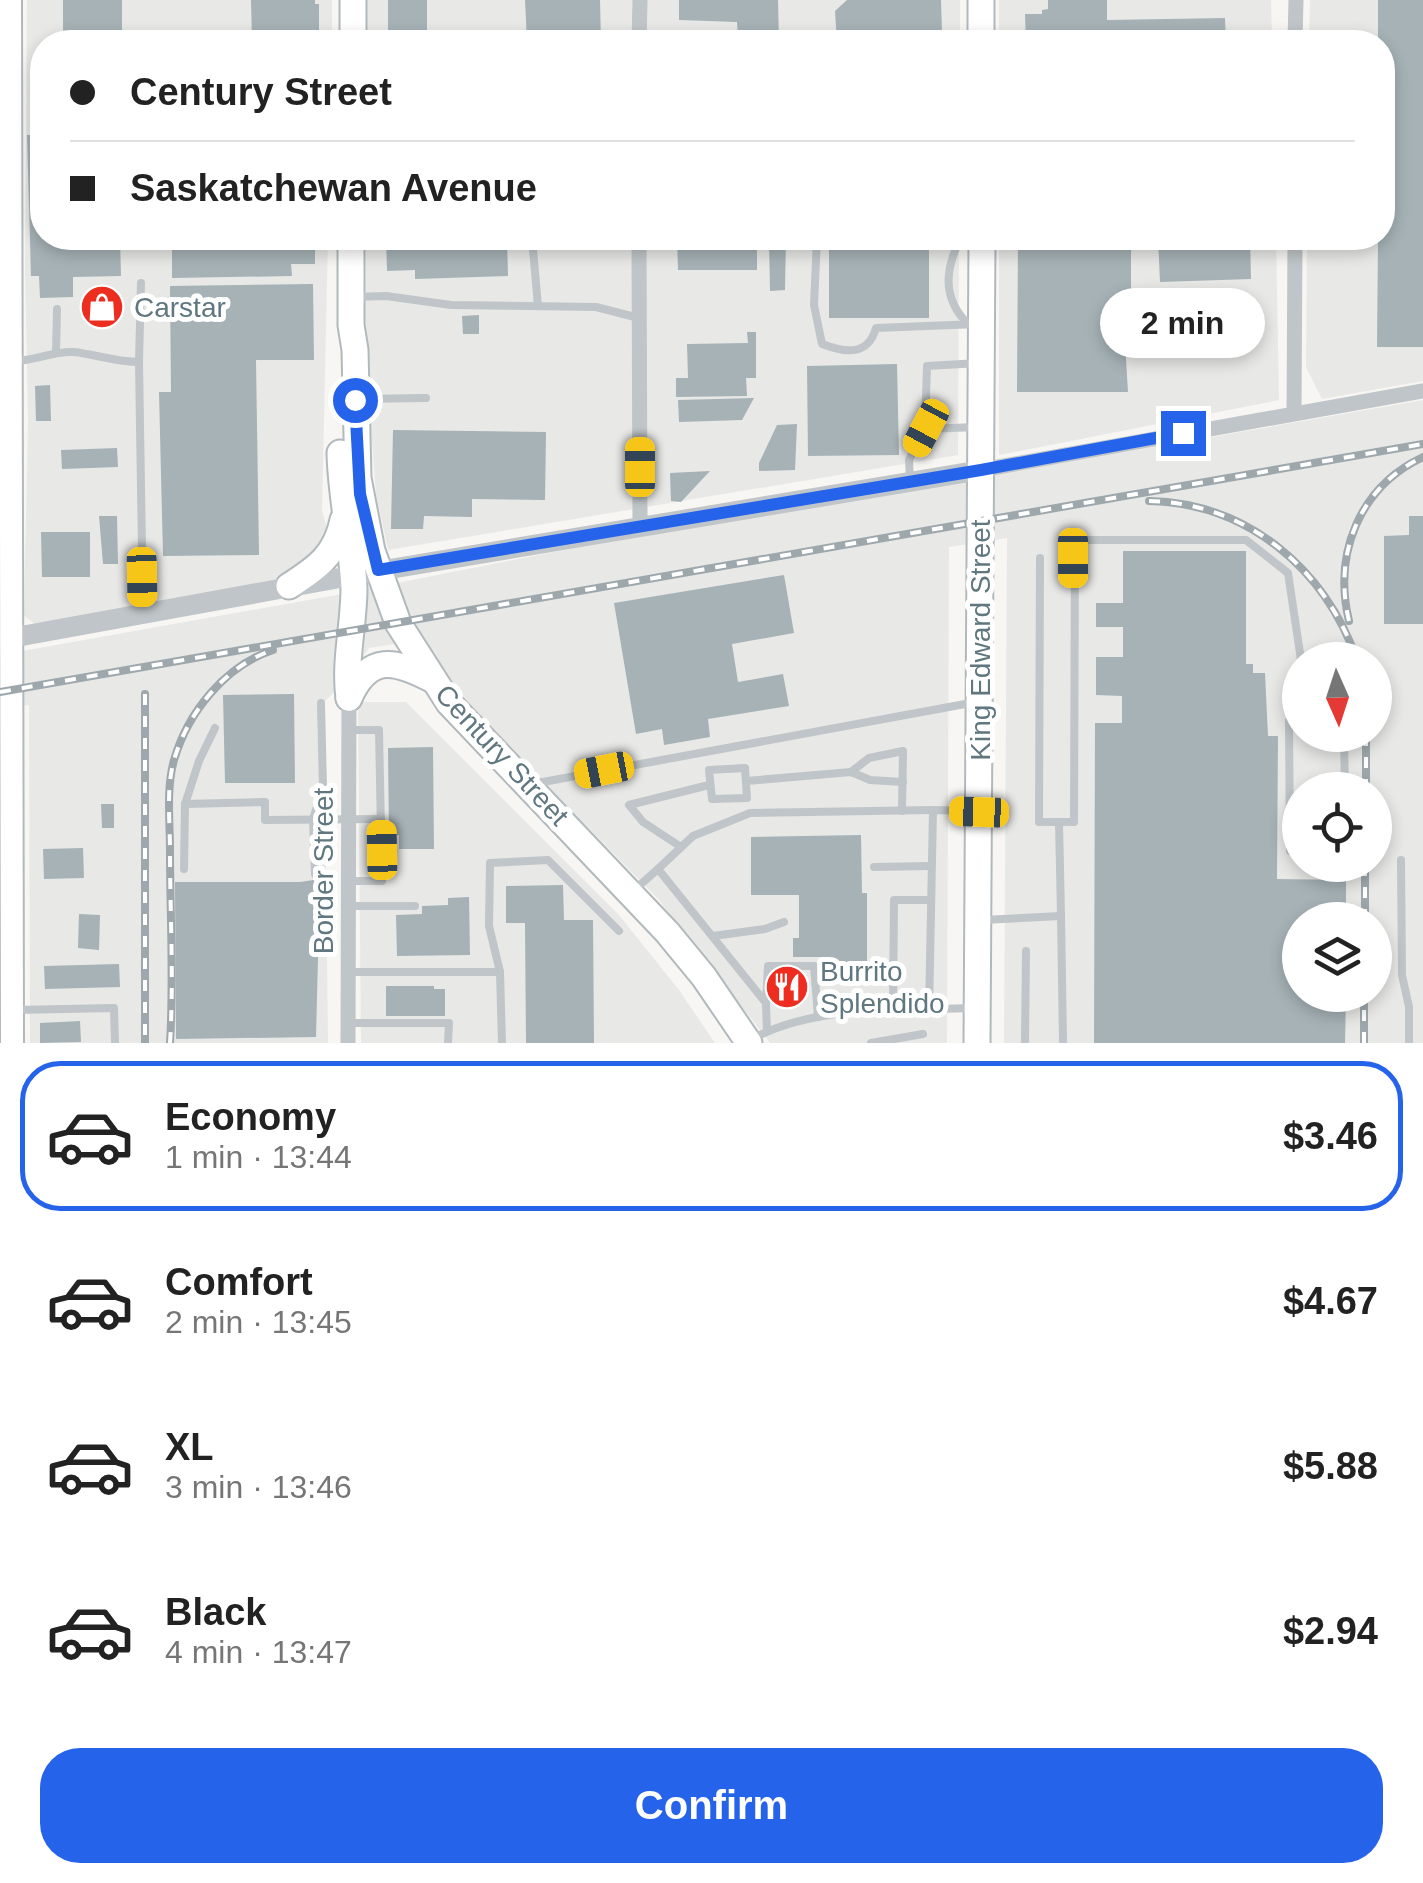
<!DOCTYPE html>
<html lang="en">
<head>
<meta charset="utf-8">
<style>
	:root { --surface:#fff; --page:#f2f2f2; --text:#222; --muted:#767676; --line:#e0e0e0; --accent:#2563eb }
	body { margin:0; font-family:Arial,sans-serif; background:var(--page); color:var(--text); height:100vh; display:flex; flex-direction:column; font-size:38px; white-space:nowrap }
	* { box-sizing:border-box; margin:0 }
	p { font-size:32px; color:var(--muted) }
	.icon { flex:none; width:55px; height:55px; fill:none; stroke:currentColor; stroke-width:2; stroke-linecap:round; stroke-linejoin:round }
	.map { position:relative; height:1043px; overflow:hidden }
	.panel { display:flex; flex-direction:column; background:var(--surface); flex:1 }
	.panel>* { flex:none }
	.banner { position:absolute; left:30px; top:30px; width:1365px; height:220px; border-radius:40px; box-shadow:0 5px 15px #0003; display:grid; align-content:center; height:220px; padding:0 40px; background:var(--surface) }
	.needle { width:65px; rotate:177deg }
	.fabs { position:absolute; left:1282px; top:642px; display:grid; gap:20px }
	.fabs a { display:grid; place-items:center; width:110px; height:110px; border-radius:50%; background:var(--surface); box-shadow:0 5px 15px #0003; font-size:50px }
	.end { position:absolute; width:45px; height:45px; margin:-22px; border:12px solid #2563eb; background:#fff; box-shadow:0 0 0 5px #fff }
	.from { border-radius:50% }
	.bubble { position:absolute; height:70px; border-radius:35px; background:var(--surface); box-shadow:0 5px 15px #0003; font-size:32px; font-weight:700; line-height:70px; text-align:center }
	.car { position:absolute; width:30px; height:60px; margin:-30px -15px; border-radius:12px; box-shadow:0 0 8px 2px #0007; background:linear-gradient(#f5c518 24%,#345 0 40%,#f5c518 0 76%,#345 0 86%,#f5c518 0) }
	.banner b { display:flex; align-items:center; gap:35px; height:95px; font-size:38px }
	.banner b+b { border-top:2px solid var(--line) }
	.banner i { width:25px; height:25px; background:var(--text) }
	ul { padding:18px 0 0; list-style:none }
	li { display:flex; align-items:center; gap:30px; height:150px; margin:0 20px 15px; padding:0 20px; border:5px solid transparent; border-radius:40px }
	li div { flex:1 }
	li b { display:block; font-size:38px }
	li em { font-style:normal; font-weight:700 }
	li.on { border-color:var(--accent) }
	li>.icon { width:90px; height:90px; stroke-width:1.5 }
	.primary-button { display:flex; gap:20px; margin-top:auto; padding:20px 40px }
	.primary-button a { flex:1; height:115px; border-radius:40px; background:var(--accent); color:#fff; font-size:40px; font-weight:700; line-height:115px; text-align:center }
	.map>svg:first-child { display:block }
	.built { fill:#e8e8e7; fill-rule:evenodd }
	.building { fill:#a6b2b6 }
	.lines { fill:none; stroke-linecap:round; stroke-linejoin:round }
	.secondary-casing { stroke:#b1b9bd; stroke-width:26 }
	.primary-casing { stroke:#b2b9bc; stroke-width:29 }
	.service { stroke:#bfc5c8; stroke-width:8 }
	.minor { stroke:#bfc5c8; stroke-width:15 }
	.tertiary { stroke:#bfc5c8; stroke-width:20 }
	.secondary { stroke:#fff; stroke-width:22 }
	.primary { stroke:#fff; stroke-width:25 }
	.rail-casing { stroke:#9ea8ac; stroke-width:8 }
	.rail { stroke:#fff; stroke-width:4; stroke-dasharray:11; stroke-linecap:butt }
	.route { stroke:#2563eb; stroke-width:12 }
	.labels { text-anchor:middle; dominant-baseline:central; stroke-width:10; stroke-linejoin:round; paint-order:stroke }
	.poi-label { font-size:28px; fill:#607780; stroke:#fff; text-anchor:start }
	.street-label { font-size:28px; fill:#607780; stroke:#fff }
</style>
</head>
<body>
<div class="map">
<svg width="1423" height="1043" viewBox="0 0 1423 1043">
	<rect width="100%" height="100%" fill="#f7f6f3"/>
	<!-- built -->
	<g class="built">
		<polygon points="27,0 332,0 332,42 42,42 42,238 328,238 322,510 336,563 312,575 35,624 24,616 28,422 25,268"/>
		<rect x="366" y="0" width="594" height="42"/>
		<polygon points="999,0 1271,0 1272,42 999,42"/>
		<polygon points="1310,0 1423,0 1423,381 1322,399 1306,367 1307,238 1382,238 1382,42 1309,42"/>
		<polygon points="366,238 959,238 958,455 388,550 376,494 365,351"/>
		<polygon points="999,238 1276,238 1279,400 999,455"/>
		<path d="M 1423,400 L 1423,1043 L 1004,1043 L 1007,538 L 949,547 L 947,1043 L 770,1043 L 658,899 L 493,731 L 449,681 L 424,639 L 369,648 L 348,679 L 324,702 L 328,1043 L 30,1043 L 29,705 L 0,708 L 0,655 L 342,594 L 553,552 ZM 1300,660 L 1375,660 L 1375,735 L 1300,735 ZM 1300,790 L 1375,790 L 1375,865 L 1300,865 ZM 1300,920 L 1375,920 L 1375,995 L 1300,995 Z"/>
		<polygon points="358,702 406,702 619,915 679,990 715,1043 361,1043"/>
	</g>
	<!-- building -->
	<g class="building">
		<rect x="63" y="0" width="59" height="31"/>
		<polygon points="251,0 315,0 315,4 319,4 319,42 252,42"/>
		<rect x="388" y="0" width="39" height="42"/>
		<polygon points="525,0 600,0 601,42 527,42"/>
		<polygon points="679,0 778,0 779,42 738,42 737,22 679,20"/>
		<polygon points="847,0 941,0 942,32 871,34 871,42 837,42 835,11"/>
		<polygon points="1048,0 1107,0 1107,20 1225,18 1226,42 1026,42 1025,14 1042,14 1042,10 1048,9"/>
		<polygon points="1378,0 1423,0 1423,347 1377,347 1378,238 1382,238 1382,42 1378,42"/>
		<polygon points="27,135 42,135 42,238 120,238 121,276 73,277 73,297 40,298 39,276 31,276"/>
		<polygon points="172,238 315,238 315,264 291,264 292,276 172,278"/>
		<polygon points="386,238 507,238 508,276 415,279 415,270 387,271"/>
		<polygon points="677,238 757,238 757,270 678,270"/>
		<polygon points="769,238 786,238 785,290 770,291"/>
		<polygon points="1018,238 1131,238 1131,310 1123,310 1128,392 1017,392"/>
		<polygon points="1158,238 1250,238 1251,279 1160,282"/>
		<polygon points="829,241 929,242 929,318 829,318"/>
		<polygon points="313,284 314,360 256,360 259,555 163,556 159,392 171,392 170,286"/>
		<polygon points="479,315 479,334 463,334 462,316"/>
		<polygon points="747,332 756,332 756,378 746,378 747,396 676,397 676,378 688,378 687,344 748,343"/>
		<polygon points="897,364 899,455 808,456 807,366"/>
		<polygon points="50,385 51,421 36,421 35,386"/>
		<polygon points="754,398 742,420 679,422 678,400"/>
		<polygon points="797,424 795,470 759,471 759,463 777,425"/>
		<polygon points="393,430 546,432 545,500 472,499 472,517 424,516 423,529 391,529"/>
		<polygon points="117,448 118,467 62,469 61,450"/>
		<polygon points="710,471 681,502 671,501 670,473"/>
		<polygon points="99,516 117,516 118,564 103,564"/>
		<polygon points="1409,516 1423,516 1423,624 1384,624 1384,536 1409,535"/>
		<polygon points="41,532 90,532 90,577 42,577"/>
		<polygon points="1123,551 1246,551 1246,664 1253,664 1253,673 1265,673 1268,736 1278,736 1277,879 1346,880 1346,920 1300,920 1300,995 1346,995 1345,1043 1094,1043 1095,723 1122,723 1122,696 1096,695 1096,657 1123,657 1123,627 1096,627 1096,603 1123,603"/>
		<polygon points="784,575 794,633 732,644 738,682 783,674 789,706 708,719 710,737 664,745 662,729 636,734 614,603"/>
		<polygon points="294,694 295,783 225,783 223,695"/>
		<polygon points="433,747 434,849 399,849 399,835 389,835 388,748"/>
		<polygon points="101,804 114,804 114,828 102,828"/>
		<polygon points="861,835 862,893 867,893 867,979 821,979 821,957 793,957 793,938 799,938 799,895 751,895 751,837"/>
		<polygon points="83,848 84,878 44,879 43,849"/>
		<polygon points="320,879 316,1037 176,1039 175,882 300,882"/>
		<polygon points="563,885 564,920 593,920 594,1043 526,1043 525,923 506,923 506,886"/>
		<polygon points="469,897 470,955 397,956 396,915 422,914 422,906 448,905 448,898"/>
		<polygon points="79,914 100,915 99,950 78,948"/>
		<polygon points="119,964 120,987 45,989 44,966"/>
		<rect x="771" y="972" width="32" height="30"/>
		<polygon points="386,986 434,986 434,989 445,989 445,1016 386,1016"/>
		<polygon points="80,1021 81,1042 40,1043 40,1023"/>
	</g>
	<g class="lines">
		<!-- secondary casing -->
		<g class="secondary-casing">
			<polyline id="secondary" points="10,0 12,1043"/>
		</g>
		<!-- primary casing -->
		<g class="primary-casing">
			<g id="primary">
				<polyline points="353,42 353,0"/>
				<polyline points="981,42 981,0"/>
				<polyline points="351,238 351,325 355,350 358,478 372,551 398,623 449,703 667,932 704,977 749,1043"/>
				<path d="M 340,453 C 341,499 352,543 354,588 C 354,625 344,662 349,698"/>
				<path d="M 289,586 C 317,568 336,555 343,520"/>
				<path d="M 349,698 C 369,653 395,660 433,680"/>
				<polyline points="977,1043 982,238"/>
			</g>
		</g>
		<!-- service -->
		<g class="service">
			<polyline points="532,238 538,306"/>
			<path d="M 817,238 L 814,305 L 822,344 C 846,353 868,356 876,328 L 978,324"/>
			<path d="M 960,239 C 945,270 942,298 968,324"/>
			<polyline points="355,297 386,296 451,305 596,307 639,318"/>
			<polyline points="56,353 57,309"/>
			<path d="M 15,361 C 35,361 53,351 73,352 C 95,354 116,362 139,362 L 141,283"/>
			<polyline points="139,362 143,613"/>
			<polyline points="359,399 426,398"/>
			<polyline points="977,427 925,429 927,366 979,363"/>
			<polyline points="910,480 909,460 925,429"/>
			<polyline points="1040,558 1039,822 1059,822"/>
			<polyline points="1300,721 1289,721 1290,851 1300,851"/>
			<polyline points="215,728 199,761 185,804 265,802 265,820 381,819"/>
			<polyline points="1344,735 1345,790"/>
			<polygon points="745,768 747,798 712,799 709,770"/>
			<polyline points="851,772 869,758 903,751 902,811"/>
			<polyline points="746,781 851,772 870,780 903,782"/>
			<polyline points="532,784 976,702"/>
			<polyline points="681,847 643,822 629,805 709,785"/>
			<polyline points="1401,860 1402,975 1409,1007 1409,1043"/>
			<polyline points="874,867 930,866"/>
			<polyline points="184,869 185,804"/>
			<polyline points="658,869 693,836 750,813 933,810"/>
			<polyline points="315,874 313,819 323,788 321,703"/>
			<polyline points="348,881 382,881 379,730 349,730"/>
			<polyline points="632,892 658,869 766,1003 767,1031"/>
			<polyline points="348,906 415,906"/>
			<polyline points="1061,916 1063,1043"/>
			<polyline points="983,920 1061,916 1059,822 1074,822 1075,540 1246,540 1288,573 1301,660"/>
			<polyline points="713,936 765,929 784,922"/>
			<polyline points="348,972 500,972"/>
			<polyline points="766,1003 768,966 814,966 818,1017"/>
			<polyline points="16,1010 114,1008 115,1042"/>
			<polyline points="893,1010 894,900 929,900"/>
			<polyline points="929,1011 933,810 973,811"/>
			<polyline points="348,1023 449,1023 448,1043"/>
			<path d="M 752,1039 C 817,1004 901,1011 973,1008"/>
			<polyline points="502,1043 500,972 489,926 490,863 548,860 619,931"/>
			<polyline points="871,1043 923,1034"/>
			<polyline points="1025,1043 1026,951"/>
		</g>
		<!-- minor -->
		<g class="minor">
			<polyline points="639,42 640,0"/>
			<polyline points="1295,42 1296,0"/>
			<polyline points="639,238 640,527"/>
			<polyline points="1294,413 1295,238"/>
			<polyline points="981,470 1423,391"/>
			<polyline points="348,1043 349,698"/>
		</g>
		<!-- tertiary -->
		<polyline class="tertiary" points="0,640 378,571 981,470"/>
		<!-- secondary -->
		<use href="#secondary" class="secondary"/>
		<!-- primary -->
		<use href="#primary" class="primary"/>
		<!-- rail casing -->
		<g class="rail-casing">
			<g id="rail">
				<path d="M 1149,501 C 1248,503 1325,569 1357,660"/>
				<path d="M 1349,621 C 1333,554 1359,487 1423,457"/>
				<polyline points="0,692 1423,444"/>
				<polyline points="145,694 145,1043"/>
				<polyline points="1366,790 1366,735"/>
				<polyline points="1365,920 1365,865"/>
				<path d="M 170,1043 C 174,980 170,915 170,851 C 170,821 166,789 174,760 C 188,712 225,666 273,650"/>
				<polyline points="1364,1043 1364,995"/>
			</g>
		</g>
		<!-- rail -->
		<use href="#rail" class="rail"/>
	</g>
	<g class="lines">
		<!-- route -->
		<polyline class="route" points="355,400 360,494 378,570 981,470 1183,433"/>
	</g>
	<!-- icons -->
	<defs>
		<g id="shop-disc" transform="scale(2.25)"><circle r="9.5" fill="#ec2d1f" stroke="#fff"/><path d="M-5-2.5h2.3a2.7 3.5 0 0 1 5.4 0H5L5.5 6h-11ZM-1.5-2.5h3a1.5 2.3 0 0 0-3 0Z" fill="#fff"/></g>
		<g id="restaurant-disc" transform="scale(2.25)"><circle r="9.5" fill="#ec2d1f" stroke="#fff"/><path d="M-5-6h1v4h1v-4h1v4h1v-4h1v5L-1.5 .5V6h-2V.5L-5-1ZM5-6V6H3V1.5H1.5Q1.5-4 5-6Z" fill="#fff"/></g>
	</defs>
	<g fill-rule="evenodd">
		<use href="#shop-disc" x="102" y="307"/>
		<use href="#restaurant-disc" x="787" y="987"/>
	</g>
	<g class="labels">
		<!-- poi labels -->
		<g class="poi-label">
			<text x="134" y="307">Carstar</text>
			<text x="820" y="971">Burrito<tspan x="820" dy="32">Splendido</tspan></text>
		</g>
		<!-- street labels -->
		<g class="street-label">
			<text transform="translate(980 640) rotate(-90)">King Edward Street</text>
			<text transform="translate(502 755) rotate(47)">Century Street</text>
			<text transform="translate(323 871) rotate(-90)">Border Street</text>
		</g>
	</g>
</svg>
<div class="fabs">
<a><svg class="needle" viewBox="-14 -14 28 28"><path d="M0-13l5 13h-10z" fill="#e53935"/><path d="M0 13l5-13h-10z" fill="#767676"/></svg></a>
<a><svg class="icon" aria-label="locate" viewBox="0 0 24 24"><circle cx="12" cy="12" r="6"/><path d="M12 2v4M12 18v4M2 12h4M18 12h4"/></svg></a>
<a><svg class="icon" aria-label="layers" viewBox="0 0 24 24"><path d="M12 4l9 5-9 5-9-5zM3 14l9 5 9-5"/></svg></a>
</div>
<i class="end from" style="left:355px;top:400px"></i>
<i class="end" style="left:1183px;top:433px"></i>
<div class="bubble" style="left:1100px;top:288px;width:165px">2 min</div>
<i class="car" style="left:926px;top:428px;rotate:208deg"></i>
<i class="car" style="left:640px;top:467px;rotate:0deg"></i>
<i class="car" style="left:1073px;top:558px;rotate:180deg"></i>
<i class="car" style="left:142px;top:577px;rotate:179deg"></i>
<i class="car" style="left:604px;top:770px;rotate:259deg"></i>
<i class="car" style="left:979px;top:812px;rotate:272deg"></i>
<i class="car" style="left:382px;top:850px;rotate:359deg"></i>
<div class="banner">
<b><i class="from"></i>Century Street</b>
<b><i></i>Saskatchewan Avenue</b>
</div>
</div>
<section class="panel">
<ul>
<li class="on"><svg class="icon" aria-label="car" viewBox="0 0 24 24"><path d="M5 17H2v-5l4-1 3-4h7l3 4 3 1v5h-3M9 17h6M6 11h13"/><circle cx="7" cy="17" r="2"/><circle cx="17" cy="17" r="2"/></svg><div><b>Economy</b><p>1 min · 13:44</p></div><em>$3.46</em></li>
<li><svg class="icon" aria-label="car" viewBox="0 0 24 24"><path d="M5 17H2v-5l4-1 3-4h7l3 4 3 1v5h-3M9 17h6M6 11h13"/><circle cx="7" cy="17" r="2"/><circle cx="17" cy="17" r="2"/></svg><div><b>Comfort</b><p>2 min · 13:45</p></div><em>$4.67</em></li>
<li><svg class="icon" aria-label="car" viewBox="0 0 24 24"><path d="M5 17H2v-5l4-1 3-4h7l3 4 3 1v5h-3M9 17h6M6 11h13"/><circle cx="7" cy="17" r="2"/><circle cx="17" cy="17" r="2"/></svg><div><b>XL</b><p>3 min · 13:46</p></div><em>$5.88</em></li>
<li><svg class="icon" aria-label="car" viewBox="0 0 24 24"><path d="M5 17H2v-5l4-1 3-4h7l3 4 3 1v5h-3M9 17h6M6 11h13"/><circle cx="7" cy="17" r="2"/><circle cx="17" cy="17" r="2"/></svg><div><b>Black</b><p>4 min · 13:47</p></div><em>$2.94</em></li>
</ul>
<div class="primary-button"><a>Confirm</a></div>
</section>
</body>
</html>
